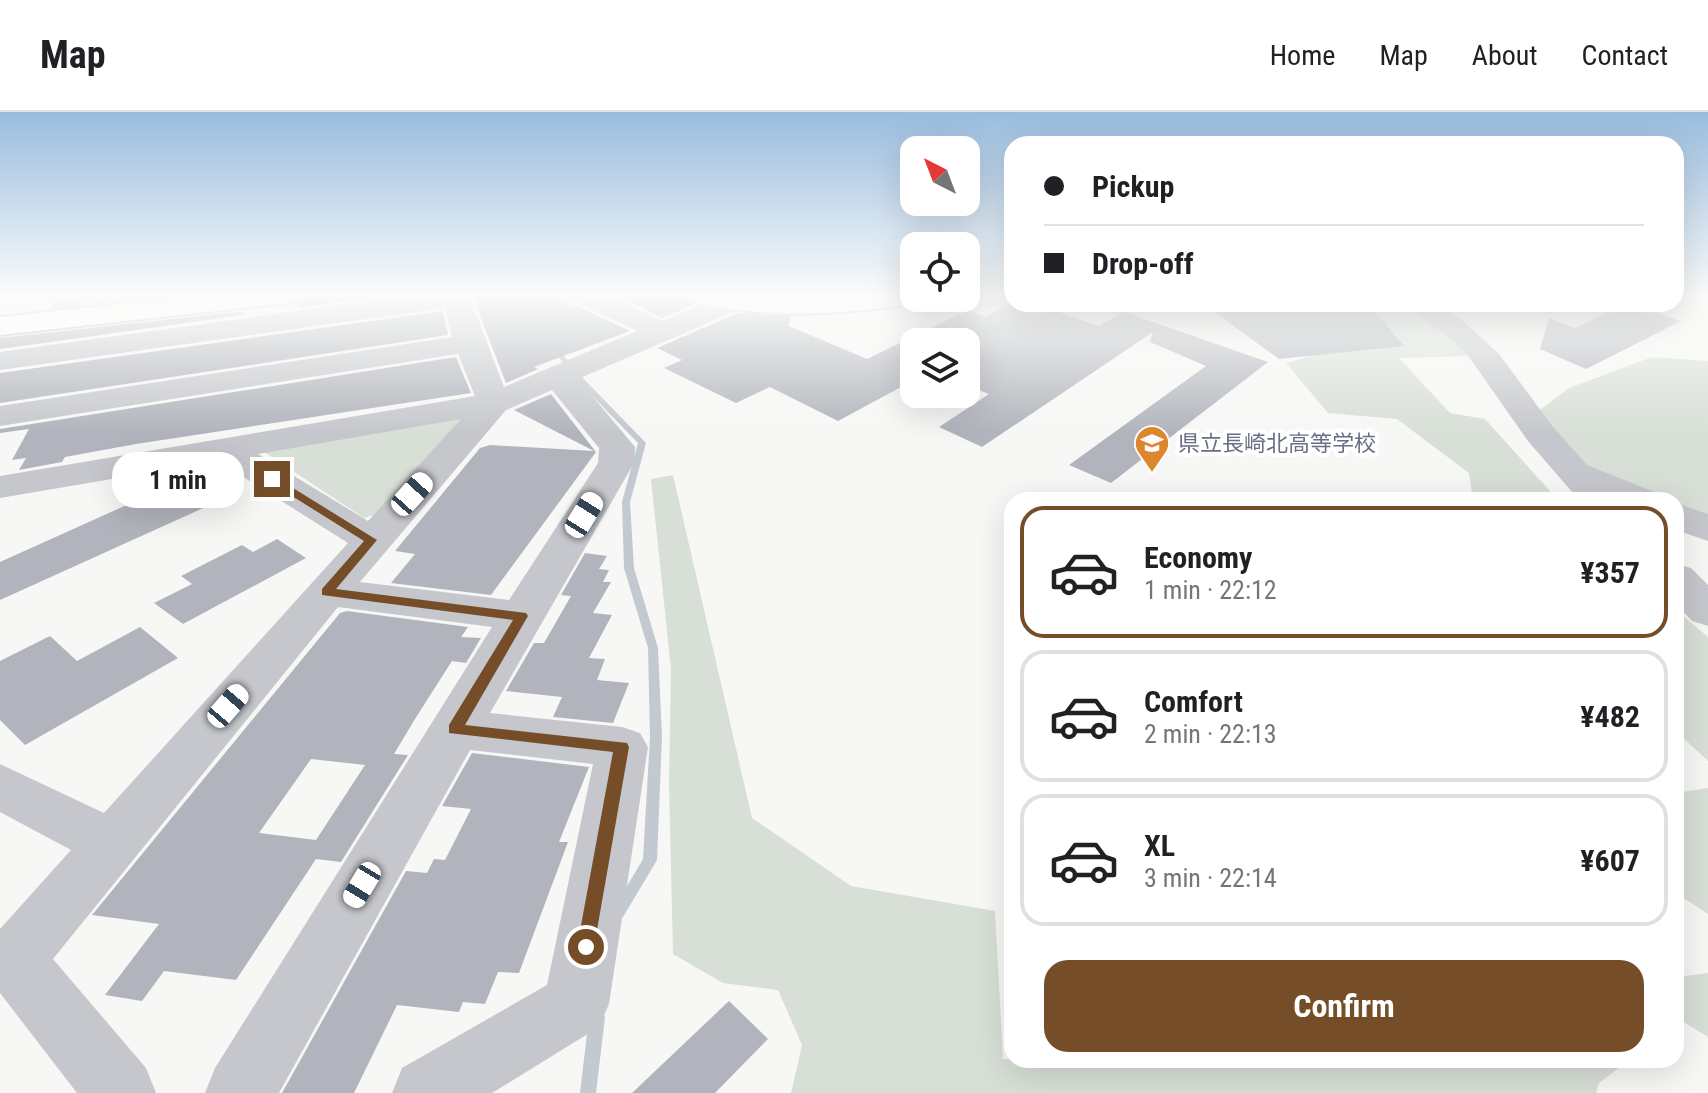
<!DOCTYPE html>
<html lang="en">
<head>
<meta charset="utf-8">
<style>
	:root { --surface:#fff; --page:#f2f2f2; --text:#202124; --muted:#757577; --line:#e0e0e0; --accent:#754e29 }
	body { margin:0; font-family:"Roboto Condensed","Noto Sans JP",sans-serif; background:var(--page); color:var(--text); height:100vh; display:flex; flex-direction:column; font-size:30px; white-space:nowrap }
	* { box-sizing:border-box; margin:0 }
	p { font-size:26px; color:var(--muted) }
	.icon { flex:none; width:44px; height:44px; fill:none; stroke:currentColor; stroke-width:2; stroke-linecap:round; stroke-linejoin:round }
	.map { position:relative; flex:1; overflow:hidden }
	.sheet { position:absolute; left:1004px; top:380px; width:680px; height:576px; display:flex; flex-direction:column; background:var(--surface); border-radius:24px; box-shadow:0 8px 32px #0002 }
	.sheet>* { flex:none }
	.top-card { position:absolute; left:1004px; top:24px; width:680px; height:176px; border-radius:24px; box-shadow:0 8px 32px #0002; display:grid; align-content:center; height:176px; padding:0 40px; background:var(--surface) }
	.needle { width:52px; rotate:318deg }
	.tools { position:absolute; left:900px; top:24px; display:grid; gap:16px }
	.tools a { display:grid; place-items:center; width:80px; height:80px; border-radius:16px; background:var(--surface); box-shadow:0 8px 32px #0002; font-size:40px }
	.end { position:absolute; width:36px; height:36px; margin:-18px; border:10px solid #754e29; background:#fff; box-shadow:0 0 0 4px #fff }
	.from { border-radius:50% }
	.bubble { position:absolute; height:56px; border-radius:24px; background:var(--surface); box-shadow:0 8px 32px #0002; font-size:26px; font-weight:700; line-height:56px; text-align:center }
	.car { position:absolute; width:24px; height:48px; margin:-24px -12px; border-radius:10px; box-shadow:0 0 6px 2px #0007; background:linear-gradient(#fff 24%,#345 0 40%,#fff 0 76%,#345 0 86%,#fff 0) }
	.top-card b { display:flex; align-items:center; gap:28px; height:76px; font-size:30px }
	.top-card b+b { border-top:2px solid var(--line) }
	.top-card i { width:20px; height:20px; background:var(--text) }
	ul { padding:14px 0 0; list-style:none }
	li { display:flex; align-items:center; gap:24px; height:132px; margin:0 16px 12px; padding:0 24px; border:4px solid var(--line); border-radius:24px }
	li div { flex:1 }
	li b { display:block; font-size:30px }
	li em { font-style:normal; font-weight:700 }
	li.on { border-color:var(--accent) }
	li>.icon { width:72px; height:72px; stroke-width:1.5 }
	.button { display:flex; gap:16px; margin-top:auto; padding:16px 40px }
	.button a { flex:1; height:92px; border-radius:24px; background:var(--accent); color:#fff; font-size:32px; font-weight:700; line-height:92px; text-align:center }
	header { display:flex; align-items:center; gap:48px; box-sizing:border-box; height:112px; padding:0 40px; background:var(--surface); border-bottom:2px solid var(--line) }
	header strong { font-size:38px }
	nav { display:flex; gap:44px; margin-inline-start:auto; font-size:28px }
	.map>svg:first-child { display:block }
	.green { fill:#d7dfd6 }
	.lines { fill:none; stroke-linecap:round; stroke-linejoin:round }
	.stream { fill:#c3c9d0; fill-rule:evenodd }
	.building { fill:#b1b4bc; fill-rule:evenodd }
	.major-casing { stroke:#bbbcc1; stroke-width:4 }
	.minor { fill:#c6c7cc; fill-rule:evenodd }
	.major { fill:#fff; fill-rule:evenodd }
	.route { fill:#754e29 }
	.labels { text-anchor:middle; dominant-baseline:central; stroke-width:8; stroke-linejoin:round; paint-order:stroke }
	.poi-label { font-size:22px; fill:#687085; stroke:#fff; text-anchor:start }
</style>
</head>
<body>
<header>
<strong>Map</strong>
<nav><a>Home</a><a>Map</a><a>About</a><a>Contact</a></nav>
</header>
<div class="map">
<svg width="1708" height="981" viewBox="0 0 1708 981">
	<rect width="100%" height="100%" fill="#f7f8f5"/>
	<!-- green -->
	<g class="green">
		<path d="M 1349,192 C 1407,192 1429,208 1472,244 L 1399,246 L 1450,301 L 1485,307 L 1558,388 L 1473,388 L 1469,361 L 1397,307 L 1328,301 L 1286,251 L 1368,227 L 1378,202 Z"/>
		<polygon points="1652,245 1708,249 1708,411 1676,405 1676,388 1637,388 1597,370 1537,300 1569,276"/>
		<polygon points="463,305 377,402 364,406 261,338"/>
		<polygon points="673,363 752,706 851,774 995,799 1003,947 1629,948 1599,971 1596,981 791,981 802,933 778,878 723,871 673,842 669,671 671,557 651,367"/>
		<polygon points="1676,498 1708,525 1708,649 1676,619"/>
		<polygon points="1708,676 1708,802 1676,781 1676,681"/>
		<polygon points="1708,861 1708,925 1682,909 1676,913 1676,865"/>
	</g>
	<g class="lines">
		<!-- stream -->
		<g class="stream">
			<polygon points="552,234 556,234 576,259 646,331 630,390 634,456 658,536 662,625 657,748 623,805 618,807 613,805 611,801 643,747 650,625 648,536 624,456 622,390 638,331 571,262 552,236"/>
			<polygon points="597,898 602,900 605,905 596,981 580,981 589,905 592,900"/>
		</g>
	</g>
	<!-- building -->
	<g class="building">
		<polygon points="102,183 173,183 96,192"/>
		<polygon points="304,183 388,183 297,196"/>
		<polygon points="472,183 560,183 571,195 576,193 630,219 534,255 538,257 506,271"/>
		<polygon points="615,183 683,183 693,193 662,206"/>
		<polygon points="1009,192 1035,192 1099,214 1124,200 1268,250 1111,371 1069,353 1206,254 1150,230 1153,220 982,335 939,315 989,282 966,273 966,230 914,230 914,268 838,309 770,275 736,291 664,256 682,248 657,236 738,201 790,204 789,214 867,247 968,198 985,205"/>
		<polygon points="1248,192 1371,195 1404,234 1279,247 1209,196"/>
		<polygon points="1618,196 1648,198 1681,209 1586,257 1540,237 1549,206 1575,216"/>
		<polygon points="244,199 244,203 0,237 0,226"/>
		<polygon points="443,199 448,223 0,291 0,261"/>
		<polygon points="456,245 471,281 136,332 65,345 62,350 19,358 26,346 12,348 29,317 0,321 0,317"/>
		<polygon points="551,282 596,340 491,483 391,471 415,442 395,439 480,336 490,333 594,339 514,298"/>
		<polygon points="184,376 210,393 0,488 0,450 151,382 159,387"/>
		<polygon points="277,427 306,446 183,512 154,491 192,472 181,464 242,433 253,440"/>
		<polygon points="585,441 607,444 599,457 609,458 603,470 611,470 593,501 612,503 589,546 605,547 597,568 629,571 613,611 553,605 562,585 506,579 534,531 544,531 571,484 561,483"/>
		<path d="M 347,499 L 468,515 L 461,525 L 481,526 L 466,551 L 452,549 L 415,607 L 394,642 L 408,643 L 341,750 L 316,747 L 236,868 L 164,859 L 142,889 L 105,883 L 159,812 L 92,803 L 340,501 ZM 311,647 L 365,653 L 316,728 L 259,721 Z"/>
		<polygon points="140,515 178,546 25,633 0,608 0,549 50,524 77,549"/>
		<polygon points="472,641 589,655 559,730 568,730 519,861 498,860 485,892 463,890 459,900 397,893 354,981 282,981 406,759 427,761 434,747 445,748 471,697 442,694"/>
		<polygon points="729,889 768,927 715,981 632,981"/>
	</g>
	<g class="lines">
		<!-- major casing -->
		<g class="major-casing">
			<g id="major">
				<polygon points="205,183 301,183 297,189 287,191 0,223 0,205"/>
				<path d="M 686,183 L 914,183 L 924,186 C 913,194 895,194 882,196 C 817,204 755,205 690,189 Z"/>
			</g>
		</g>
		<!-- minor -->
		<g class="minor">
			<polygon points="61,183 99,183 95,189 84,192 70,210 10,223 0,220 0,208 50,197"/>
			<path d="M 413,183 L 469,183 L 504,275 L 637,219 L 574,189 L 570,183 L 607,183 L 662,209 L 720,185 L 740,185 L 744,191 L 740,197 L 578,267 L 635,335 L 634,351 L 490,601 L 622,615 L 640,621 L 648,635 L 609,892 L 599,915 L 492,981 L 392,981 L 402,956 L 547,873 L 593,652 L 470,638 L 279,981 L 205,981 L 215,956 L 492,515 L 338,495 L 53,847 L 146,956 L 156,981 L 77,981 L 0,881 L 0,817 L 71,738 L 0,700 L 0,652 L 104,701 L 348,431 L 218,349 L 0,386 L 0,364 L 475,284 L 458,242 L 0,314 L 0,294 L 452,225 L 445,196 L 0,258 L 0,240 ZM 552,278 L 599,336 L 598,351 L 509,488 L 360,470 L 506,298 ZM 461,307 L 368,409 L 258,342 Z"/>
			<polygon points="1399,192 1435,192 1462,208 1499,242 1553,315 1587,353 1654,380 1659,388 1579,388 1528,329 1467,242 1442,220"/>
			<polygon points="1676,391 1708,402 1708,429 1676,418"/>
			<polygon points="1676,452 1691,456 1708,473 1708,514 1692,509 1676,492"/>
		</g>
		<!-- major -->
		<use href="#major" class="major"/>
	</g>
	<!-- sky -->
	<linearGradient id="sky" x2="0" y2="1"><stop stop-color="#99bcde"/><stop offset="0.57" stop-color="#fbfcfa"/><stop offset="1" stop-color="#fbfcfa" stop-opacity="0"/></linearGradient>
	<rect width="1708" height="321" fill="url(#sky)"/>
	<!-- route -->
	<polygon class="route" points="272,363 377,428 336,477 526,501 528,504 465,613 627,631 629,635 593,841 580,841 577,835 613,640 449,621 449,613 513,508 322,483 322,477 364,429 268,369"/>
	<!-- icons -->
	<defs>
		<g id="school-pin" transform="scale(1.8)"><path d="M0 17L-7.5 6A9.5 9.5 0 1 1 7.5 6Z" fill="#de862f" stroke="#fff"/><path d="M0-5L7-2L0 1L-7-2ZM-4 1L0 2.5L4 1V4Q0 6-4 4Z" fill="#fff"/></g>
	</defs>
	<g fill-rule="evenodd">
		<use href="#school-pin" x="1152" y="331"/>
	</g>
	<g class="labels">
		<!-- poi labels -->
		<g class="poi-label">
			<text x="1178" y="331">県立長崎北高等学校</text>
		</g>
	</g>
</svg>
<div class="tools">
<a><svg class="needle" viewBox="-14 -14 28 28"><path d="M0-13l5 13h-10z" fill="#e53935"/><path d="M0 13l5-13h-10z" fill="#757577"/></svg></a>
<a><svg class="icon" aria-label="locate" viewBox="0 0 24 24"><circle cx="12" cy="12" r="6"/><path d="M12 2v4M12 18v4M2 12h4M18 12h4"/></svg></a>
<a><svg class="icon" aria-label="layers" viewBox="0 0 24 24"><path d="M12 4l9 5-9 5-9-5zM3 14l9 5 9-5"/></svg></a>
</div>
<i class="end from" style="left:586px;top:835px"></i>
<i class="end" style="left:272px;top:367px"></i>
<div class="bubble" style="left:112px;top:340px;width:132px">1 min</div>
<i class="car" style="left:412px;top:382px;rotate:42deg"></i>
<i class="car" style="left:584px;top:403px;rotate:32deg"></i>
<i class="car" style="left:228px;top:594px;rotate:41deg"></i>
<i class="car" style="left:362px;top:773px;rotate:211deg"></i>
<div class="top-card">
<b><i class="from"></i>Pickup</b>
<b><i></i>Drop-off</b>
</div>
<section class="sheet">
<ul>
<li class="on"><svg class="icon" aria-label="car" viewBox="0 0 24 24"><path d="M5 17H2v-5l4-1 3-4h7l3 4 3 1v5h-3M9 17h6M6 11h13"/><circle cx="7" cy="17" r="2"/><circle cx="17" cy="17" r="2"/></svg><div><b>Economy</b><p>1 min · 22:12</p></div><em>¥357</em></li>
<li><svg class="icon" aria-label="car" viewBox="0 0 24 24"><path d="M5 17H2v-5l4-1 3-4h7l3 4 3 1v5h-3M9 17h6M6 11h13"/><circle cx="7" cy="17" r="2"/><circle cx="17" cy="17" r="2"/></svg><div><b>Comfort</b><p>2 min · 22:13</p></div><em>¥482</em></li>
<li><svg class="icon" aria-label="car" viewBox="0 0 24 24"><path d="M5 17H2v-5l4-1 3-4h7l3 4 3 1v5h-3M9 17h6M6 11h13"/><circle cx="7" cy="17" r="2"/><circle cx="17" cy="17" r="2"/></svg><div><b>XL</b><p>3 min · 22:14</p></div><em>¥607</em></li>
</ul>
<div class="button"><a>Confirm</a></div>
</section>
</div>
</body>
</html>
